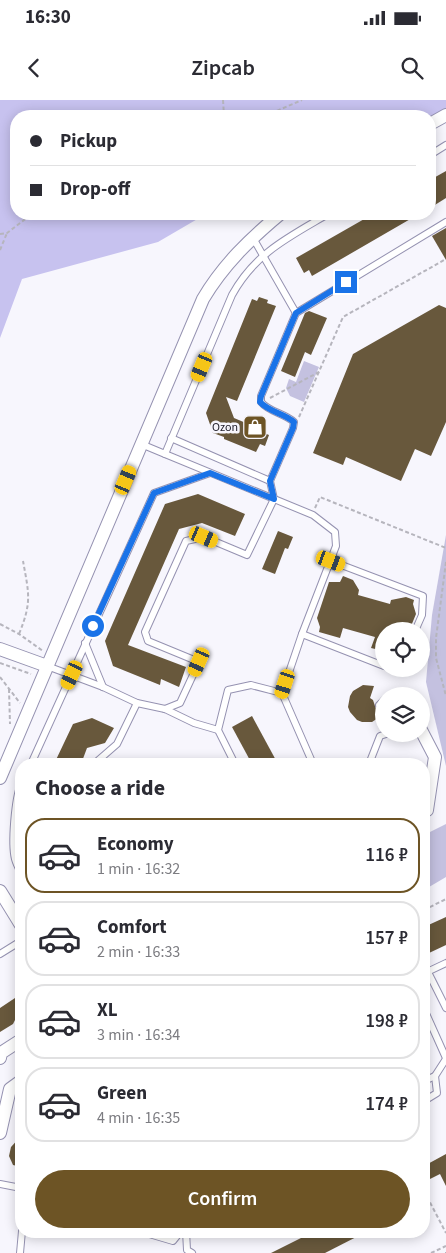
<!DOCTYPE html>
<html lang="en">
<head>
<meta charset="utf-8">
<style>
	:root { --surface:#fff; --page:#f2f2f3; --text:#2b2b33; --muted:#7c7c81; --line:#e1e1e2; --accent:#6d5425 }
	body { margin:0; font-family:"Source Sans 3",sans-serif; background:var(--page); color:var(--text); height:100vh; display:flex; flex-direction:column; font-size:19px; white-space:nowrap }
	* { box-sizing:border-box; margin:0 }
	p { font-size:16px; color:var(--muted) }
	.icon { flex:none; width:28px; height:28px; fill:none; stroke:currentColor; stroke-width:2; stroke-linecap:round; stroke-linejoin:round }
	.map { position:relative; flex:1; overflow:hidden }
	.sheet { position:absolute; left:15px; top:658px; width:415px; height:480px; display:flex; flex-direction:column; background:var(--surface); border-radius:20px; box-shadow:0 2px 12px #0003 }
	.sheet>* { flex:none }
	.hud { position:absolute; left:10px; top:10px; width:426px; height:110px; border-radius:20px; box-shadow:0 2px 12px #0003; display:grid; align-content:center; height:110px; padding:0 20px; background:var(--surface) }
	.buttons { position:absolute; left:375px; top:522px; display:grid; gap:10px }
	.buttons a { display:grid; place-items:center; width:55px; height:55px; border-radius:50%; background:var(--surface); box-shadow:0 2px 12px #0003; font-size:25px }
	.end { position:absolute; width:22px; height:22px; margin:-11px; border:6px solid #1a73e8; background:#fff; box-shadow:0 0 0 2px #fff }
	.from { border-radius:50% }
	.car { position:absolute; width:15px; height:30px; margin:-15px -8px; border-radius:6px; box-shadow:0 0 4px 1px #0007; background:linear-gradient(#f5c518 24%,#345 0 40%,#f5c518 0 76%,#345 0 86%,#f5c518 0) }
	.hud b { display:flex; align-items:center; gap:18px; height:48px; font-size:19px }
	.hud b+b { border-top:1px solid var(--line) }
	.hud i { width:12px; height:12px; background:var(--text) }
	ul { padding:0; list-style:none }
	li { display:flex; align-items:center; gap:15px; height:75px; margin:0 10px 8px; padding:0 10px; border:2px solid var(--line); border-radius:20px }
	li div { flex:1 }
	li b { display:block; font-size:19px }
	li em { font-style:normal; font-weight:600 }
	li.current { border-color:var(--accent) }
	li>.icon { width:45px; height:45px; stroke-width:1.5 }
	h2 { padding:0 20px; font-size:22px; line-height:60px }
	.action { display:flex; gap:10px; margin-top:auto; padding:10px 20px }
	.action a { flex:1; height:58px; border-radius:30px; background:var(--accent); color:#fff; font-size:20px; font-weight:600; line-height:58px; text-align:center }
	.status { display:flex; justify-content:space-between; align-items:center; height:35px; padding:0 25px; background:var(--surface); direction:ltr }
	.status svg { height:14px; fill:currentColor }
	header { display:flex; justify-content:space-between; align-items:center; height:65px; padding:0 20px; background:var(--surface); font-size:22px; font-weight:600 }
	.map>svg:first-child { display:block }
	.green { fill:#c4c1e0 }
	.forest { fill:#c7c2ef }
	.building { fill:#68583c }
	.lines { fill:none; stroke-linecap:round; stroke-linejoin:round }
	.service-casing { stroke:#9592b1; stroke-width:8 }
	.minor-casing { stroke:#9592b1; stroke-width:14 }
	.path { stroke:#b6b5bd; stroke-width:2; stroke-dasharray:4 2.5; stroke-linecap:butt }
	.service { stroke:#fff; stroke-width:6 }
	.minor { stroke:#fff; stroke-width:12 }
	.route { stroke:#1a73e8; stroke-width:6 }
	.labels { text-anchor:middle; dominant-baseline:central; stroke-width:5; stroke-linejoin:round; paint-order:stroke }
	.poi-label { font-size:12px; fill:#22202c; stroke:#f7f6fd; text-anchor:end }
</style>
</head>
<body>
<div class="status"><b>16:30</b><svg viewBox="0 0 49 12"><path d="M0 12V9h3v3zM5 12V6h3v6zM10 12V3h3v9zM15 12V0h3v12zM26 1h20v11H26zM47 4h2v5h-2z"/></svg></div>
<header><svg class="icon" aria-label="back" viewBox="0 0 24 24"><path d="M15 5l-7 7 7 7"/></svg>Zipcab<svg class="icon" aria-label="search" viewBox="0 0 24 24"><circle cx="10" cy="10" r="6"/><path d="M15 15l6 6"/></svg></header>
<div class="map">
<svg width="446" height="1153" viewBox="0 0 446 1153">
	<rect width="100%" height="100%" fill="#f7f6fd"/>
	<!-- green -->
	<g class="green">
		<polygon points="304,261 319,267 304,302 290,296 286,288 289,279 296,282"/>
		<polygon points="446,435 446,666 426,582 432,515"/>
		<polygon points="446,724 446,777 424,790 424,735"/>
	</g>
	<!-- forest -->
	<polygon class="forest" points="0,0 446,0 446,12 430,22 430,16 400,16 386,10 376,16 16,16 16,114 206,114 158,142 22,179 0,238"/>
	<!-- building -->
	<g class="building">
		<polygon points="446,71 446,98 430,108 430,80"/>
		<polygon points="373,114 419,114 312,176 309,170 304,173 296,158"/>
		<polygon points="446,128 446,160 432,136"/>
		<polygon points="259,197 268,200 267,203 276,206 237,301 226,297 234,318 265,331 264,333 269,335 265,346 260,344 256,352 224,339 224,337 213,333 206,313 252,199 257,201"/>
		<polygon points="439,205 446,208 446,322 431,356 415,349 401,381 346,357 343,365 313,353 353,254"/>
		<polygon points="309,211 327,218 311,255 305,252 295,277 281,271 305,213"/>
		<polygon points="198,394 245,414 235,436 202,423 179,429 128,545 186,567 179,587 161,579 160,585 113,566 105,541 165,404"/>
		<polygon points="278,431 293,437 288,449 285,448 275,474 262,469"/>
		<polygon points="343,476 353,480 359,490 358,495 390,504 391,500 406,497 414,500 413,504 416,514 409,531 384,531 384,551 371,548 375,537 343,528 340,538 319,532 320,527 317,518 329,482 340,482"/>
		<polygon points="363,585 374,586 370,598 373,600 376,609 380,610 384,607 384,613 381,616 372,622 362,622 357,620 350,612 348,607 350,596 353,591"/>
		<polygon points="252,616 278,664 252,664 232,627"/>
		<polygon points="92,618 114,628 105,643 87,648 81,664 54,664 73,624"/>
		<polygon points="446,817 446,845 429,853 424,842 424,827"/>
		<polygon points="21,894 21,912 18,914 13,924 0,932 0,908"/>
		<polygon points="21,1036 21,1067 13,1065 9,1056 11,1047"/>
		<polygon points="446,1054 446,1086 440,1074 424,1082 424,1066"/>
		<polygon points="315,1131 368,1131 325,1153 271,1153"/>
	</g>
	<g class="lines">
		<!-- service casing -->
		<g class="service-casing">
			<g id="service">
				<polyline points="430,55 446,45"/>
				<polyline points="253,138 296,213"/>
				<polyline points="171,338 270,381"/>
				<path d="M 141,344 L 165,354 L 232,195 C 255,153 289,137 328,114"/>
				<polyline points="165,354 313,415 335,432 336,446 302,534 282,593 313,664"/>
				<polyline points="331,461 423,496 422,515 415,531"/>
				<polyline points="302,534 384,566"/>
				<polyline points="85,543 103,587"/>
				<polyline points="47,566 103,587 137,603 165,609 194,623 218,630"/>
				<polyline points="392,569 401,572 402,569"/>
				<polyline points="379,605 384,600"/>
				<path d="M 165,609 L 180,603 L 199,562 L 148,541 L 145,532 L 186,441 L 204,437 L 247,455 L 274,399 L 270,381 L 293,328 L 294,322 C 284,313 269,312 261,302 L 261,296 L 296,213 L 446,122"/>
				<polyline points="31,664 154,393 210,373"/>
				<polyline points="94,664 117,644 137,603"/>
				<polyline points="235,664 218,630 228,590 251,585 282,593"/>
				<polyline points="369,664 380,636 386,634"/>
				<path d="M 21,684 C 15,698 11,743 15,759 C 16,763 19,769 21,773"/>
				<polyline points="0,854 21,841"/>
				<polyline points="424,864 446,908"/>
				<polyline points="427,872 446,863"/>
				<polyline points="424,909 446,958"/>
				<polyline points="424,981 435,976 446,959"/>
				<polyline points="424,1001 437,993 435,976"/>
				<polyline points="0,1084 21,1088"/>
				<polyline points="139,1131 173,1141 181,1131"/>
				<polyline points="186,1131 187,1150 192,1153"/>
				<polyline points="20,1153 22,1131"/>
			</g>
		</g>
		<!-- minor casing -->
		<g class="minor-casing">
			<g id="minor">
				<polyline points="430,24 446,15"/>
				<polyline points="0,549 47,566"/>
				<polyline points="421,630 435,657 427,710 424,711"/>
				<path d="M 0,678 L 203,199 C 223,165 250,139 280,114"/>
				<polyline points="0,791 21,825"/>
				<polyline points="0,958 1,953 21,940"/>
				<polyline points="0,1033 10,989 21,981"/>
			</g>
		</g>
		<!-- path -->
		<g class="path">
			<polyline points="223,0 224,16"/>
			<polyline points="265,16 302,0"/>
			<polyline points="0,134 7,133 32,114"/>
			<polyline points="0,150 7,133"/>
			<polyline points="270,298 319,272"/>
			<polyline points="299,317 343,217 446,159"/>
			<polyline points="315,408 320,397 446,448"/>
			<polyline points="446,462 436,538 436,558 446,596"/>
			<polyline points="0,524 19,534 43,551"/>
			<path d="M 19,534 C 32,502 29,494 23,461"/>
			<polyline points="0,563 31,574"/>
			<polyline points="0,577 20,603"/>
			<polyline points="9,589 10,624"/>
			<polyline points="424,810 446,799"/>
			<polyline points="424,1091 446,1133"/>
			<polyline points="431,1153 446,1146"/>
			<polyline points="445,1153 446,1153"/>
		</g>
		<!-- service -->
		<use href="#service" class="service"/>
		<!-- minor -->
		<use href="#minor" class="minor"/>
	</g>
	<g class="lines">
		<!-- route -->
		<path class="route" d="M 93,526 L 154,393 L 210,373 L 274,399 L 270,381 L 293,328 L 294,322 C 284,313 269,312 260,302 L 261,296 L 296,213 L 346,182"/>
	</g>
	<!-- icons -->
	<defs>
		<g id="shop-square" transform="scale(1.25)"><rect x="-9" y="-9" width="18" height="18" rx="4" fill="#6d5425" stroke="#f7f6fd"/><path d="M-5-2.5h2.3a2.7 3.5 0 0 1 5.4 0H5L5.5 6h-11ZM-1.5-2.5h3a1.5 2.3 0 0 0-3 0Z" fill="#fff"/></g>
	</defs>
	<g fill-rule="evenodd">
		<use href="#shop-square" x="255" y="327"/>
	</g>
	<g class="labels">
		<!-- poi labels -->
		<g class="poi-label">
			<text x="238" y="327">Ozon</text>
		</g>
	</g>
</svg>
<div class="buttons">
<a><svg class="icon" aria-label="locate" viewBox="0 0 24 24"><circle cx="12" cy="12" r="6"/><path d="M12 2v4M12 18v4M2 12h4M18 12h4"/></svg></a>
<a><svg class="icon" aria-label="layers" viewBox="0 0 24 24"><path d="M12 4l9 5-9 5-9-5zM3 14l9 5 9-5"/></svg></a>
</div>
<i class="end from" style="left:93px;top:526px"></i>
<i class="end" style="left:346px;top:182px"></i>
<i class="car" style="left:202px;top:267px;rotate:203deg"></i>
<i class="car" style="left:126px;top:380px;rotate:23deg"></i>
<i class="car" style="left:204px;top:437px;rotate:113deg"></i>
<i class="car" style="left:331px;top:461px;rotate:111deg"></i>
<i class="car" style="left:199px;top:562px;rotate:204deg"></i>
<i class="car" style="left:72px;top:575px;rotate:205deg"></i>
<i class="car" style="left:285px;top:584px;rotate:198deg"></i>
<div class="hud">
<b><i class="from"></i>Pickup</b>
<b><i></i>Drop-off</b>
</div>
<section class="sheet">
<h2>Choose a ride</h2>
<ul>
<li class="current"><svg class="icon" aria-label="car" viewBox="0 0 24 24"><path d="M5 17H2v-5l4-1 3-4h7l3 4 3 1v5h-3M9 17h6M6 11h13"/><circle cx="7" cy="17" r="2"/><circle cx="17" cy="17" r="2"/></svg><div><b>Economy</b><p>1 min · 16:32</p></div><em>116 ₽</em></li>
<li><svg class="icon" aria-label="car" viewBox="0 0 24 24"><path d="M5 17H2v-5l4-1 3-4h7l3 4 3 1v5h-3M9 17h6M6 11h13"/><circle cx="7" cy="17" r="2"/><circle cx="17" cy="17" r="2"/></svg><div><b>Comfort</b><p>2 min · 16:33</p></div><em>157 ₽</em></li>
<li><svg class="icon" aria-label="car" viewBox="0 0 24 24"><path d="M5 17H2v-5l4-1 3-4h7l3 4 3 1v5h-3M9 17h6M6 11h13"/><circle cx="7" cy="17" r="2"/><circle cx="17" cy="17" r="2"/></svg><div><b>XL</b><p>3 min · 16:34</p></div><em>198 ₽</em></li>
<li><svg class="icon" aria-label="car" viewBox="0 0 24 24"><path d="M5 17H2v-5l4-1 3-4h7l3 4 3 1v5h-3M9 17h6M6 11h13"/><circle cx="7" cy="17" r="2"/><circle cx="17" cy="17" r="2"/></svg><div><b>Green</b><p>4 min · 16:35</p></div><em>174 ₽</em></li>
</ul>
<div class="action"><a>Confirm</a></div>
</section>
</div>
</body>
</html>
